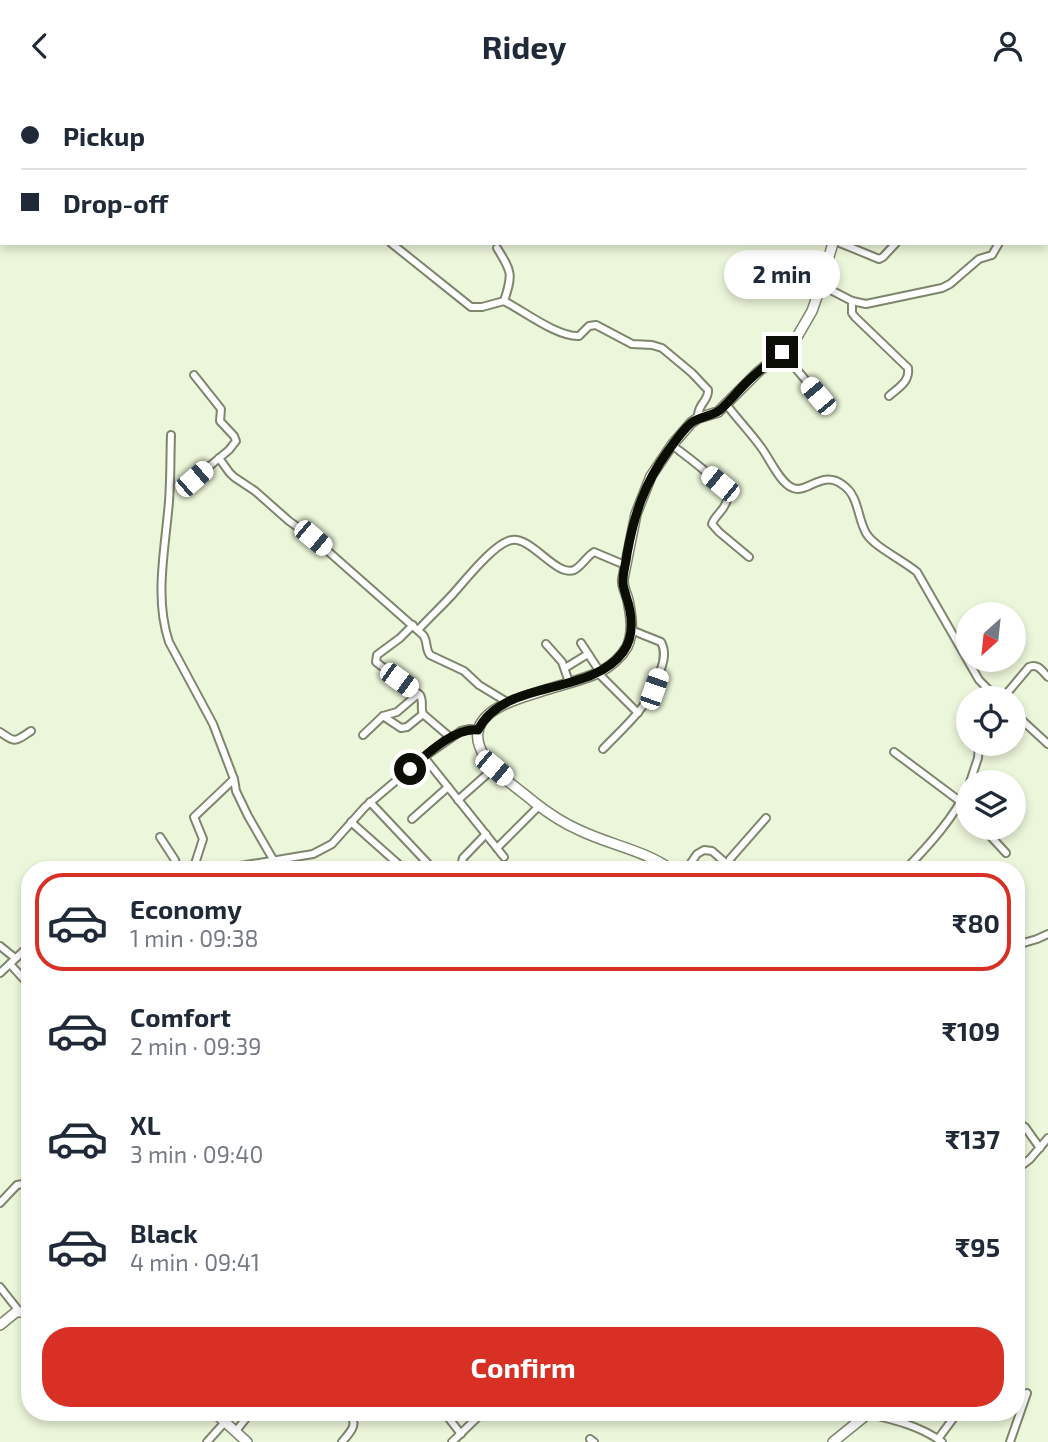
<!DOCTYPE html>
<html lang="en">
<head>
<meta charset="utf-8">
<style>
	:root { --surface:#fff; --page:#f2f2f3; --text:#1f2937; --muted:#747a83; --line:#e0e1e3; --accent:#d93025 }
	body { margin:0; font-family:"Exo 2",sans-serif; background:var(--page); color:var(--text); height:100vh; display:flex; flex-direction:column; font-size:26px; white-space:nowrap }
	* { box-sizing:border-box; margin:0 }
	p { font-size:23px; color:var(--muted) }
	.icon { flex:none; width:38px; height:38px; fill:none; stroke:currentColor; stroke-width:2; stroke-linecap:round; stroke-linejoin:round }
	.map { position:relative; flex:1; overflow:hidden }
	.sheet { position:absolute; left:21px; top:770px; width:1004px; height:560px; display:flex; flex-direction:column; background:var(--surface); border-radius:28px; box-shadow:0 4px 10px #0003 }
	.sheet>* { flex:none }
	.hud { position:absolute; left:0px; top:0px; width:1048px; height:154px; box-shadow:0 4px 10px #0003; display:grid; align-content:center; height:154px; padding:0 21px; background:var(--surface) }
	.needle { width:46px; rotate:207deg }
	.fabs { position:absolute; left:956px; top:511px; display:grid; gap:14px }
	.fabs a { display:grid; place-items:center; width:70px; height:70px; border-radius:50%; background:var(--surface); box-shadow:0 4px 10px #0003; font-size:35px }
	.end { position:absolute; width:32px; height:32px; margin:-16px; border:9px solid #0b0e05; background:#fff; box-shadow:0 0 0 4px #fff }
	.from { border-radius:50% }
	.bubble { position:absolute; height:49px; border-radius:24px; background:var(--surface); box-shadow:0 4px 10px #0003; font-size:23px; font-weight:700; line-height:49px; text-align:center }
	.car { position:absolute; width:21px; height:42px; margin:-21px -10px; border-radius:9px; box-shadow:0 0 5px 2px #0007; background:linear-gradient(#fff 24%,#345 0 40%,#fff 0 76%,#345 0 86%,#fff 0) }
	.hud b { display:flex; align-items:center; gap:24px; height:66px; font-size:26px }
	.hud b+b { border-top:2px solid var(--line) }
	.hud i { width:18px; height:18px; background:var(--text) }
	ul { padding:12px 0 0; list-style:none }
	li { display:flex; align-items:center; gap:21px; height:98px; margin:0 14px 10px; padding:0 7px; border:4px solid transparent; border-radius:28px }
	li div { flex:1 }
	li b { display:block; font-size:26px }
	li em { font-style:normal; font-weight:700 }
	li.current { border-color:var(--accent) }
	li>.icon { width:63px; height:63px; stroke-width:1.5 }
	.primary-button { display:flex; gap:14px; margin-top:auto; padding:14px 21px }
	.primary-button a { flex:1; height:80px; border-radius:28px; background:var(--accent); color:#fff; font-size:28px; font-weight:700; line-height:80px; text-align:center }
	header { display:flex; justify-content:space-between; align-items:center; height:91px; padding:0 21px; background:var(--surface); font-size:32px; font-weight:700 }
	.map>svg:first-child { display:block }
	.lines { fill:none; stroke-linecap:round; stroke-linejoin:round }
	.street-casing { stroke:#7e866d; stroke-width:10 }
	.secondary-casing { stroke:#7e866d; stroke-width:12 }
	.street { stroke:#fff; stroke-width:6 }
	.secondary { stroke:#fff; stroke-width:9 }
	.route { stroke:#0b0e05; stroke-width:9 }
</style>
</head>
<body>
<header><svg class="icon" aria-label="back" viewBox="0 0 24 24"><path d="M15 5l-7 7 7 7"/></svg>Ridey<svg class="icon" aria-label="person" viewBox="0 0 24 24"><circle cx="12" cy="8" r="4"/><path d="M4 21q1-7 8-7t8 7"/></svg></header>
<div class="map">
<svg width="1048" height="1351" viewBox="0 0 1048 1351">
	<rect width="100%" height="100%" fill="#ecf6da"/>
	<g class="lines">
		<!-- street casing -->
		<g class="street-casing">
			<g id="street">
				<polyline points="1032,2 1033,0"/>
				<polyline points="0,25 1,26"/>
				<path d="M 391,152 L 471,216 L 482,216 L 504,210 C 524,220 557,246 579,245 L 589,235 L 596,234 L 632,253 L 652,254 L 662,257 L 692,282 L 708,299 C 709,310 697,313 698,327"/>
				<polyline points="840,152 879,168 883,166 896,152"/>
				<path d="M 497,157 C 512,181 513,183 504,210"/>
				<polyline points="821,194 852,210 866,213 942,197 950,193 979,168 992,164 999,152"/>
				<path d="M 852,210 L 852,222 L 855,226 L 908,277 C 910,291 898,297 889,305"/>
				<polyline points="782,261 819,305"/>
				<path d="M 726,313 C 738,329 752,343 763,359 C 770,369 781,393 793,397 C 807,403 822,378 843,394 C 859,405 857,426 866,442 C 874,456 903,469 917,481 L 979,589 L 997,607"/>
				<path d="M 171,344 C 170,370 171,396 168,421 C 164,464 155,509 169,551 L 213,633 L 234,688 L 236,700 L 248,725 L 274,770 L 282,779"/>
				<path d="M 672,354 C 683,363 731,396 727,409 C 725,419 715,424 712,433 L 719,441 L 749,466"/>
				<path d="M 219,367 L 229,381 L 234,386 L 255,400 L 289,430 L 313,447 L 423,544 C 428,550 425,558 430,564 L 464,580 L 479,594 L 507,611"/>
				<polyline points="183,397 229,359 236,350 234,345 220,330 221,318 194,284"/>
				<path d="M 413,534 L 400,547 L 377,564 L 376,571 L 420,604 C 424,611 420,617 423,623 L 451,647"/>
				<path d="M 418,539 C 429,527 441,516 452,504 C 464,491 495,451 512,449 C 532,446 556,486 574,479 C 581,476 587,465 594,461 L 625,474"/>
				<polyline points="581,552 600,581"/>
				<polyline points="546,553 562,571 569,591"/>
				<polyline points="565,577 588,563"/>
				<polyline points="597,581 638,622"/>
				<path d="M 1003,607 L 1029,576 C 1038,572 1042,580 1048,586"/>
				<polyline points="1013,621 1048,653"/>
				<polyline points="383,625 401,637 407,636 423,623"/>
				<path d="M 0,641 C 16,652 14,651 31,640"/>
				<polyline points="363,644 383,625 397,621 418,603"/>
				<path d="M 603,658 C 628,632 651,614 661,578 C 664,569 666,560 661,551 L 631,539"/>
				<polyline points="894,661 961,711 968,719"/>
				<polyline points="424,666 504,766"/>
				<polyline points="970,691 978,667 979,653"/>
				<polyline points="458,709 494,677"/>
				<polyline points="370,711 434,779"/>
				<polyline points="412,728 448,696"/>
				<polyline points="351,731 405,779"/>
				<polyline points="983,737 1006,762"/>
				<polyline points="160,746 175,769 178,779"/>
				<polyline points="497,757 539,715"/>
				<polyline points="193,779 203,748 194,726 234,688"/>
				<polyline points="216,779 313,763 332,753 365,716 424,666 461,640 470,638 478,639"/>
				<polyline points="469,779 462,771 463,767 486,743"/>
				<polyline points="646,779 654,768"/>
				<polyline points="686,779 697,763 704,759 712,760 727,773"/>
				<polyline points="726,779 730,768 766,727"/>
				<path d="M 905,779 C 929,754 953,728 968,697"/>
				<polyline points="1017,854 1037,848 1048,843"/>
				<polyline points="0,855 15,867"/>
				<polyline points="10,873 30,895"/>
				<polyline points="0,882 30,854"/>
				<polyline points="1017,1031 1025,1036 1040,1057"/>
				<polyline points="1017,1078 1030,1068 1048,1047"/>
				<polyline points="0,1112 17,1094 23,1093 30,1087"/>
				<polyline points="0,1196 19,1220"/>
				<polyline points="444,1321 461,1343"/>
				<path d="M 869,1323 C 895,1329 920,1335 942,1351"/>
				<polyline points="236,1340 251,1321"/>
				<polyline points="590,1348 594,1351"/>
				<polyline points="938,1348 958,1321"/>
				<polyline points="207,1351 225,1331"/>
				<path d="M 342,1351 C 351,1340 358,1335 350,1321"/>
				<polyline points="452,1351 483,1321"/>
				<polyline points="1010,1351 1027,1302"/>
			</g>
		</g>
		<!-- secondary casing -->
		<g class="secondary-casing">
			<g id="secondary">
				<polyline points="890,2 891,0"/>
				<path d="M 672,779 C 644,759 610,754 579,739 C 563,732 548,722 534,711 C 520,699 497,684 486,668 C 458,625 507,611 539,601 C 559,594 581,590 600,581 C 611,575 621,566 627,556 C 634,541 631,524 628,509 C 626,501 622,496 623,488 L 636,423 L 651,385 L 672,354 L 691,332 L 698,327 L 718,321 L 758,281 L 782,261 L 797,246 L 812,220 L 819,200 L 833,152"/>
				<polyline points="0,1234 16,1221 22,1221 30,1225"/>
				<polyline points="214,1321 247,1351"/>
				<polyline points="833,1351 870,1321"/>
			</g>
		</g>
		<!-- street -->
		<use href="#street" class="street"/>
		<!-- secondary -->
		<use href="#secondary" class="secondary"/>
	</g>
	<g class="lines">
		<!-- route -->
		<path class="route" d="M 410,678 C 427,663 455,636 478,639 C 504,587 590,606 623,561 C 635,545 632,522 626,505 C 625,499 622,495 623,489 C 623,481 626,472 627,463 C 634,424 644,393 668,360 C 675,350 682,340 691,332 C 700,325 711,326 720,319 C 729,311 737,301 746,292 C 757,281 770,271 782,261"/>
	</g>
</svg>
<div class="fabs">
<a><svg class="needle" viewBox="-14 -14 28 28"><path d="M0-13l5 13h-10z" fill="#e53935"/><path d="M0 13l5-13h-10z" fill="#747a83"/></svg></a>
<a><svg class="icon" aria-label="locate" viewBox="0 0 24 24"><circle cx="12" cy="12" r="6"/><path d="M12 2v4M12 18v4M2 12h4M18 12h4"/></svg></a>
<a><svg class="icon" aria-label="layers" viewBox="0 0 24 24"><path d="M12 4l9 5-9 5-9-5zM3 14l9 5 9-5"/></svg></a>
</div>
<i class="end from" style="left:410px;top:678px"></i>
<i class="end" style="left:782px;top:261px"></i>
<div class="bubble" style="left:724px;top:159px;width:116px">2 min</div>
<i class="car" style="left:818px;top:305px;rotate:320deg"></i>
<i class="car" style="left:194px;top:388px;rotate:49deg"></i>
<i class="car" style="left:720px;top:393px;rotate:309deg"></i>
<i class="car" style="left:313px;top:447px;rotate:130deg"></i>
<i class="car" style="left:399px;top:589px;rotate:126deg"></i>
<i class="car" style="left:654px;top:598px;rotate:19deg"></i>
<i class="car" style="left:494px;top:677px;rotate:130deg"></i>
<div class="hud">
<b><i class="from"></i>Pickup</b>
<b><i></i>Drop-off</b>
</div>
<section class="sheet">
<ul>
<li class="current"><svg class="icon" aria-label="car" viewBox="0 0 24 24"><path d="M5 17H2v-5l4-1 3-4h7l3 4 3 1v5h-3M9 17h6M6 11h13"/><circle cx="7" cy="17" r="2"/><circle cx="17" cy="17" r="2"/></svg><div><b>Economy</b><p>1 min · 09:38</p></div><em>₹80</em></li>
<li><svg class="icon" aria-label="car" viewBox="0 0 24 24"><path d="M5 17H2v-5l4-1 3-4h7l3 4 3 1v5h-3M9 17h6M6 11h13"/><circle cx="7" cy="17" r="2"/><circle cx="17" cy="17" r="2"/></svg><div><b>Comfort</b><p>2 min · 09:39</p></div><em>₹109</em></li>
<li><svg class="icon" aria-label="car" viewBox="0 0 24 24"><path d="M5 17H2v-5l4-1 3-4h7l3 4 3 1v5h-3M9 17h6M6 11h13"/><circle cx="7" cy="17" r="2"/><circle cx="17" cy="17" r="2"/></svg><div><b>XL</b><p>3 min · 09:40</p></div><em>₹137</em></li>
<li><svg class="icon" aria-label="car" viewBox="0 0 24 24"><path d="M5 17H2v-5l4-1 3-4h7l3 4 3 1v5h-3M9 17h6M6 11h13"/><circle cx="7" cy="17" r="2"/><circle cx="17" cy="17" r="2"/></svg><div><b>Black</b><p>4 min · 09:41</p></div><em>₹95</em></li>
</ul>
<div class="primary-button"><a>Confirm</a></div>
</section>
</div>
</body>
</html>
